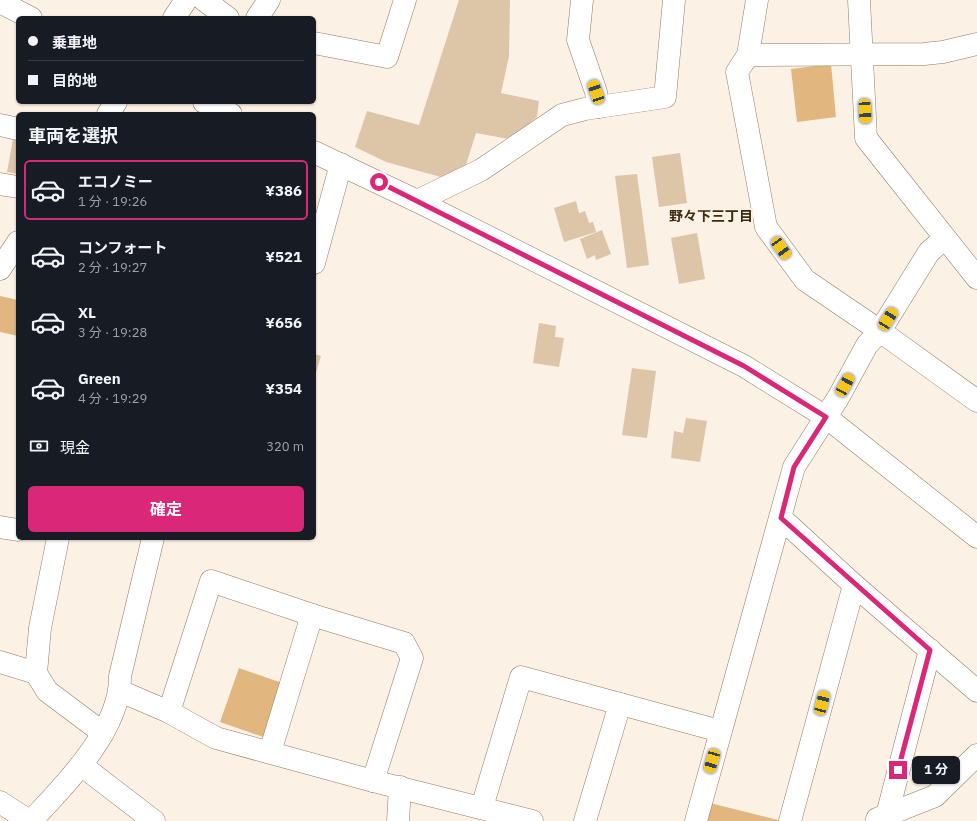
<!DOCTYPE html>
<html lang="ja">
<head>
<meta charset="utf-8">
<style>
	:root { --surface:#171b24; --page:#242831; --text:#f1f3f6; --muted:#9ea1a6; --line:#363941; --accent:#db2777 }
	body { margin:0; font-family:"IBM Plex Sans","Noto Sans JP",sans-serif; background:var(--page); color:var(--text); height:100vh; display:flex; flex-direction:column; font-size:15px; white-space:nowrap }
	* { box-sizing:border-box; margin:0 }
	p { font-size:13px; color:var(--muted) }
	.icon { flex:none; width:22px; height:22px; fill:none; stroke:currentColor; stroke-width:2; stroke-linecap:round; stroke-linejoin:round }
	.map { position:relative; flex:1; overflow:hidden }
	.sheet { position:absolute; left:16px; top:112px; width:300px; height:428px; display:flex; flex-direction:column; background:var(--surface); border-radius:6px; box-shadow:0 1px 3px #0004 }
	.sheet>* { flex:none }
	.banner { position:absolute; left:16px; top:16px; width:300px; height:88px; border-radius:6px; box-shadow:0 1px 3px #0004; display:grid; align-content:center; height:88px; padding:0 12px; background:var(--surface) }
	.end { position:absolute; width:18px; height:18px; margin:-9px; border:5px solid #db2777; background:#fff; box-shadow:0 0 0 2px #fff }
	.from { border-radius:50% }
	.bubble { position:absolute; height:28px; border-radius:6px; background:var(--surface); box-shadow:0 1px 3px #0004; font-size:13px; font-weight:700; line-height:28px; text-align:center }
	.car { position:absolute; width:12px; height:24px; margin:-12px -6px; border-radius:5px; box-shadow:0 0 3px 1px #0007; background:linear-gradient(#f5c518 24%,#345 0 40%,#f5c518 0 76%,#345 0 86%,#f5c518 0) }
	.banner b { display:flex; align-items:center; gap:14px; height:38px; font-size:15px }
	.banner b+b { border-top:1px solid var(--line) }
	.banner i { width:10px; height:10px; background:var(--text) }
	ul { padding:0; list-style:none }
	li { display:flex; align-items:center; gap:12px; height:60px; margin:0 8px 6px; padding:0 4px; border:2px solid transparent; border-radius:6px }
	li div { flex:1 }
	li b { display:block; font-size:15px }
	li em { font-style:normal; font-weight:700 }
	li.active { border-color:var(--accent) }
	li>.icon { width:36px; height:36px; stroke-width:1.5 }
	h2 { padding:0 12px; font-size:18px; line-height:48px }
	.pay { display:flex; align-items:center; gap:10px; height:44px; padding:0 12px; font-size:15px }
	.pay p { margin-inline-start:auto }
	.primary-button { display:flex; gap:8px; margin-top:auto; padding:8px 12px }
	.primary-button a { flex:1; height:46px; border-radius:6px; background:var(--accent); color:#fff; font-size:16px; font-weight:700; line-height:46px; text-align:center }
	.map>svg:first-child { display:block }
	.green { fill:#e2b67f }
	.building { fill:#ddc5a7 }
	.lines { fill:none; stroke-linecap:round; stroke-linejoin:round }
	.minor-casing { stroke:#927b5f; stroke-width:23 }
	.tertiary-casing { stroke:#927b5f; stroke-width:23 }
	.minor { stroke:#fff; stroke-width:22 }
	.tertiary { stroke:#fff; stroke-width:22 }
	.route { stroke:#db2777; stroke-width:5 }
	.labels { text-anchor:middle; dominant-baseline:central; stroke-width:4; stroke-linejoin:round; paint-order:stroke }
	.neighbourhood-label { font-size:14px; font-weight:bold; fill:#3e2b11; stroke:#fbf1e5 }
</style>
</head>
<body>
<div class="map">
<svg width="977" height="821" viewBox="0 0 977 821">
	<rect width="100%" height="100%" fill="#fbf1e5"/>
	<!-- green -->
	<g class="green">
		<polygon points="831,64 836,117 797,122 791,69"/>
		<polygon points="0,296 18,300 18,336 0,332"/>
		<polygon points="239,668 285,684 266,738 220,722"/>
		<polygon points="710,803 782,821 705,821"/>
	</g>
	<!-- building -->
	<g class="building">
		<polygon points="459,0 510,0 509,56 501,93 539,101 537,117 509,139 476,133 464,171 448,179 386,162 355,147 367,111 419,125"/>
		<polygon points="13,139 18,140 18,174 7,172"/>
		<polygon points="680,153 687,203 659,207 652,157"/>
		<polygon points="637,174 649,265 627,268 615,176"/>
		<polygon points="576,201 579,213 585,211 589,223 593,222 596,232 564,242 554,208"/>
		<polygon points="602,230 611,254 596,260 595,255 587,259 580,239"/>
		<polygon points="697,233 705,279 679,284 671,238"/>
		<polygon points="539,323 556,326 555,337 564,338 559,367 533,363"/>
		<polygon points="314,354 321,356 314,379"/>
		<polygon points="632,368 656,371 647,438 622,435"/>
		<polygon points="686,418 707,421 700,462 671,458 674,431 683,433"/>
	</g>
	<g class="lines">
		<!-- minor casing -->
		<g class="minor-casing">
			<g id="minor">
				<polyline points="204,0 228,18"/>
				<polyline points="582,0 578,40 596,92 598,107"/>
				<polyline points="757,0 748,55 737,72 766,227 805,280 880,331 977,401"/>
				<polyline points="859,0 866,138 977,278"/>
				<polyline points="174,18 186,0"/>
				<polyline points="257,18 269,0"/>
				<polyline points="314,43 387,57 405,0"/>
				<polyline points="748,55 924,54 943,52 977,44"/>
				<polyline points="108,114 116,102"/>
				<polyline points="0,125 18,129"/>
				<polyline points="0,184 18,187"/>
				<polyline points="417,201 481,170 562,115 585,109 665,97 674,0"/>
				<polyline points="314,263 341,164"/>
				<polyline points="0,269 18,242"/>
				<polyline points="781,518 854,585 977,691"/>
				<polyline points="0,527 18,530"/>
				<polyline points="58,538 40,628 36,673 47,691 103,733"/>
				<polyline points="0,662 36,673"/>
				<polyline points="120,691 169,712 216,738 373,781 532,821"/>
				<polyline points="169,712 211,581 312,615 404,643 412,658 373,781"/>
				<polyline points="270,752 312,615"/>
				<polyline points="81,765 154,821"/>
				<polyline points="0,802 29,821"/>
				<polyline points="482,807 521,677 720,731"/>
				<polyline points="887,815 930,650"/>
				<polyline points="877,819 935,796 977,755"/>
				<path d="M 31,821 C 65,785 121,729 120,676 L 153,538"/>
				<polyline points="398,821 400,787"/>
				<polyline points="585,821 620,704"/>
				<polyline points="696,821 794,467 838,398 867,345 880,331 929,252 945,238"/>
				<polyline points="790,821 854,585"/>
			</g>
		</g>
		<!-- tertiary casing -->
		<g class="tertiary-casing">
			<g id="tertiary">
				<polyline points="0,2 31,18"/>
				<polyline points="204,102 231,114"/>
				<polyline points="314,152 417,201 744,366 826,417 977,537"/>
			</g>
		</g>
		<!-- minor -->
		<use href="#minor" class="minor"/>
		<!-- tertiary -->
		<use href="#tertiary" class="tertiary"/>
	</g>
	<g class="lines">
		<!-- route -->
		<polyline class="route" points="379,182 744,366 826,417 794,467 781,518 930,650 898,770"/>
	</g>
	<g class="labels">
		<!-- neighbourhood labels -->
		<g class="neighbourhood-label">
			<text x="711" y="216">野々下三丁目</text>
		</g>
	</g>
</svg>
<i class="end from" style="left:379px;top:182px"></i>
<i class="end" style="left:898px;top:770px"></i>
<div class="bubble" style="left:912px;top:756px;width:48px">1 分</div>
<i class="car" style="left:596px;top:92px;rotate:341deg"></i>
<i class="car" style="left:865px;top:111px;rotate:177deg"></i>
<i class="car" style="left:781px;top:248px;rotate:144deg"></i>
<i class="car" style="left:888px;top:319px;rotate:32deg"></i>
<i class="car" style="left:845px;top:385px;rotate:29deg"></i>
<i class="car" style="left:822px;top:703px;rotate:15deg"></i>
<i class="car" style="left:712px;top:761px;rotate:196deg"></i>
<div class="banner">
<b><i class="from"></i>乗車地</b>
<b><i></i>目的地</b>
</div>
<section class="sheet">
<h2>車両を選択</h2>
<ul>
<li class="active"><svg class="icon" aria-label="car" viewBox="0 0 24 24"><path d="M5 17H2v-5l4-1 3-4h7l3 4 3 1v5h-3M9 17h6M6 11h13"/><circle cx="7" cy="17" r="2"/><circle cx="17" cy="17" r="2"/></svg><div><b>エコノミー</b><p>1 分 · 19:26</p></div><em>¥386</em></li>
<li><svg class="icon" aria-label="car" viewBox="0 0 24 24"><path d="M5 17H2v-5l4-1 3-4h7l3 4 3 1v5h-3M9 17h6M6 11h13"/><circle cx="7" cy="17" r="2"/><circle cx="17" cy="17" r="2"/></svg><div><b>コンフォート</b><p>2 分 · 19:27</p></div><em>¥521</em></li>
<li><svg class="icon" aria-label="car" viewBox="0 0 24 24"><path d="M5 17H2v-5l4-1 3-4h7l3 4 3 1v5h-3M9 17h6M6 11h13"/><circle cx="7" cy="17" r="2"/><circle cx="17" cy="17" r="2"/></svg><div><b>XL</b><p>3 分 · 19:28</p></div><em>¥656</em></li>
<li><svg class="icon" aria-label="car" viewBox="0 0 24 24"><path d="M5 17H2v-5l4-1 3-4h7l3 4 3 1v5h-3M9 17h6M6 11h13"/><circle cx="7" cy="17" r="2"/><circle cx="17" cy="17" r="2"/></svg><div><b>Green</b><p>4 分 · 19:29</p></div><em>¥354</em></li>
</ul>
<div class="pay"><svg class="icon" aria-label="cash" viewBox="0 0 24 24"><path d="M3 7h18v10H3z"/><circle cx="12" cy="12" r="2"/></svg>現金<p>320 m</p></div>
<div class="primary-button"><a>確定</a></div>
</section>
</div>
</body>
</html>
